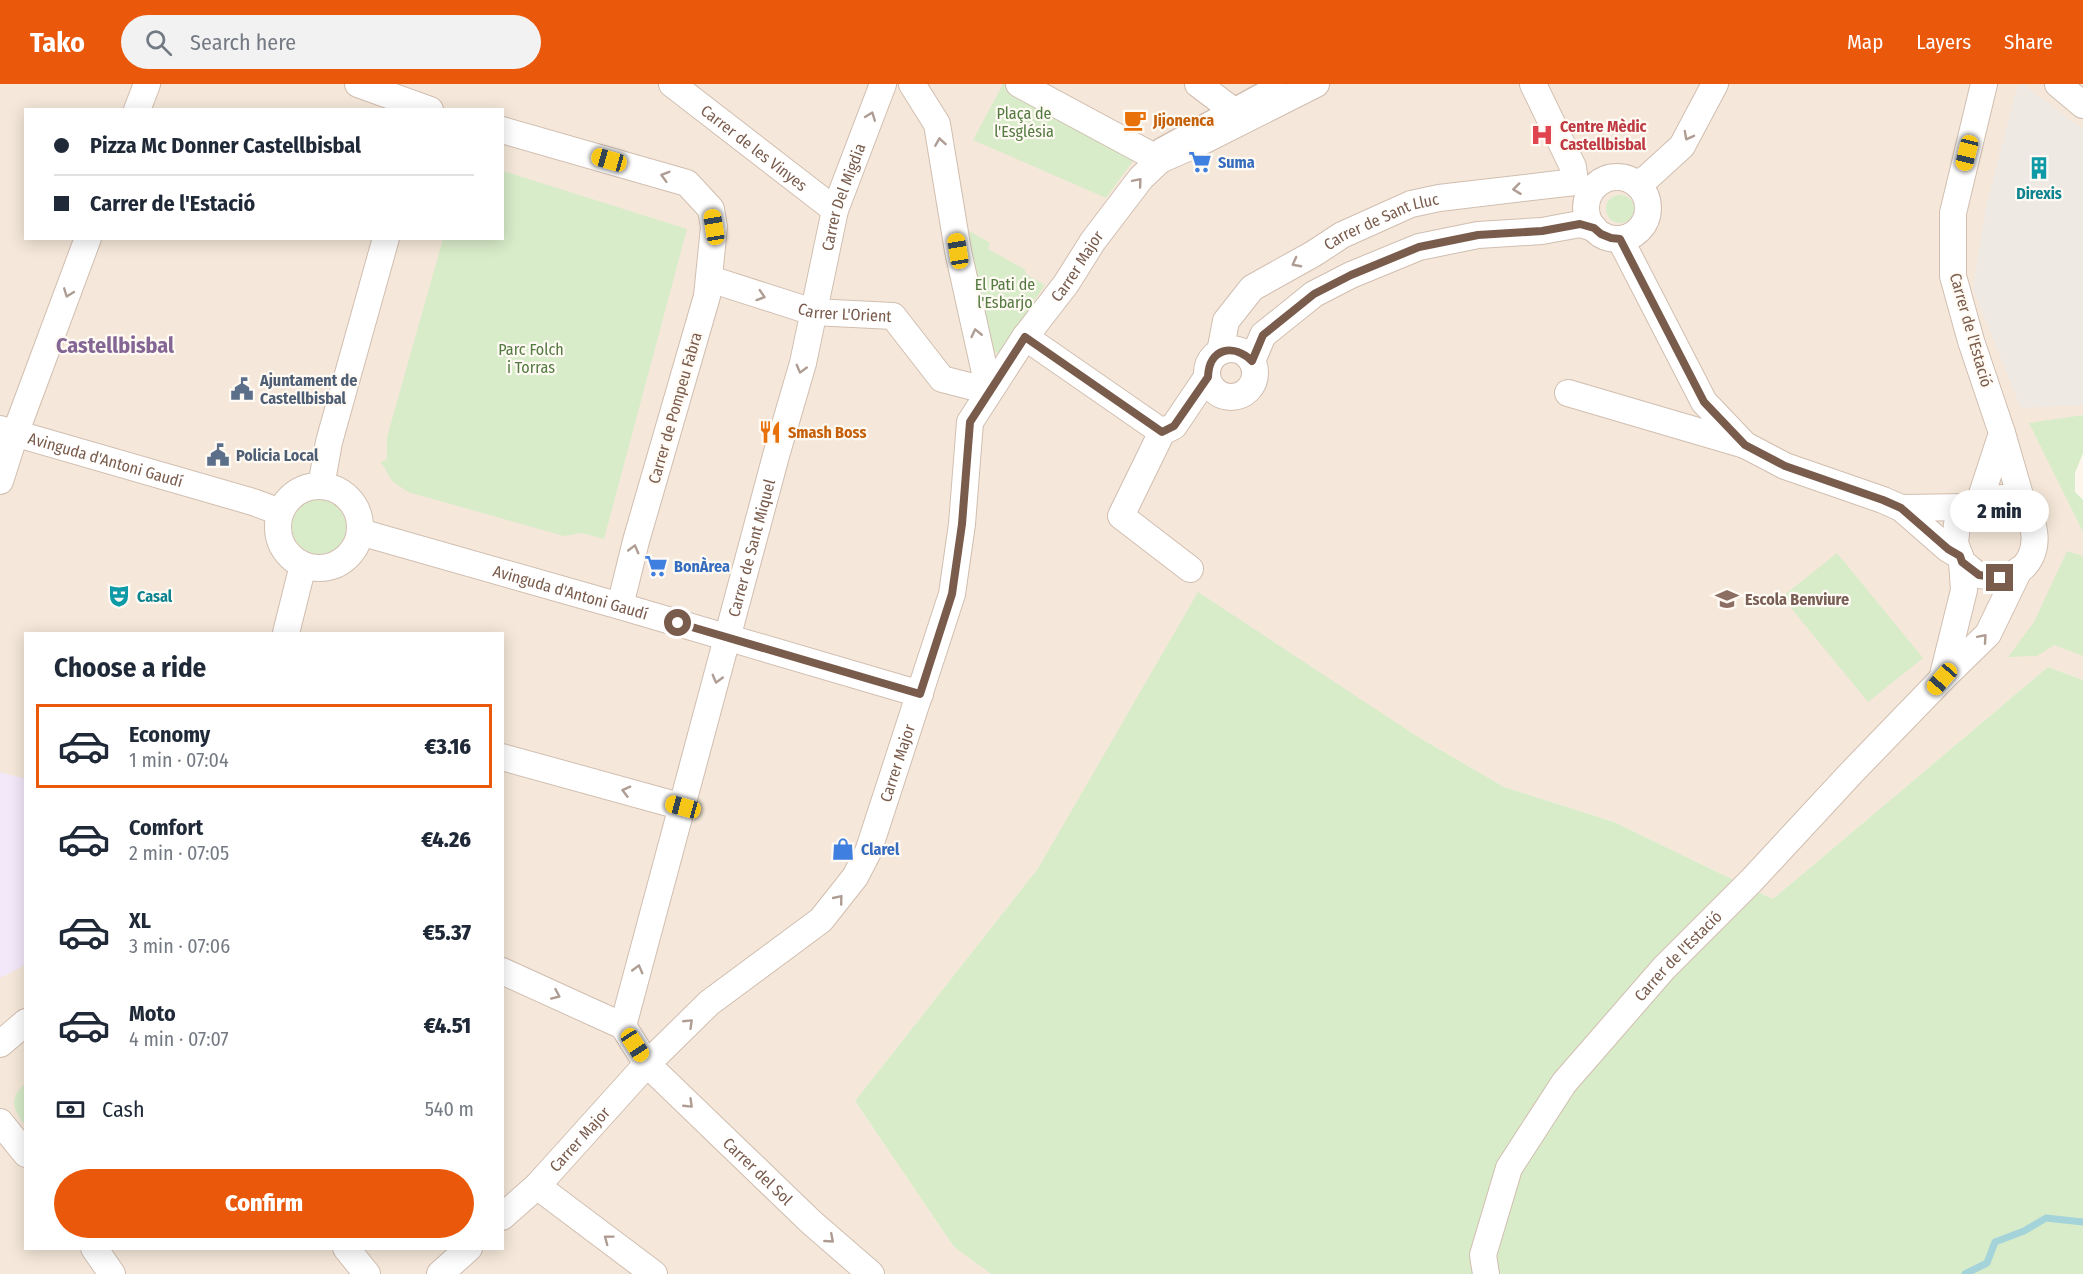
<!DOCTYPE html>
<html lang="en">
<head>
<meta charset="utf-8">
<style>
	:root { --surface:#fff; --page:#f2f2f3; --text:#1f2937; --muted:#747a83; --line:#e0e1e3; --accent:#ea580c }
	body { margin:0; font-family:"Fira Sans Condensed",sans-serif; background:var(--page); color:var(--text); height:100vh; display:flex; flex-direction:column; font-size:22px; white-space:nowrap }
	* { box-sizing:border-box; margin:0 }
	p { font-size:20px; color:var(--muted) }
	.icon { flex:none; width:33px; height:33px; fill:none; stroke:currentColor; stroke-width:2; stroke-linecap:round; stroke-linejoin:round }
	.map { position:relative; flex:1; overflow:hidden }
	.drawer { position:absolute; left:24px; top:548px; width:480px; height:618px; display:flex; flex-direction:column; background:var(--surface); border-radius:0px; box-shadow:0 3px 15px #0003 }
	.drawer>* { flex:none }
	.banner { position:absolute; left:24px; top:24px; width:480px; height:132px; border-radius:0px; box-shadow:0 3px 15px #0003; display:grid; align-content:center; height:132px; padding:0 30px; background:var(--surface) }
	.end { position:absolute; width:27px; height:27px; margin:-14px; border:8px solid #7a5c4d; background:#fff; box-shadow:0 0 0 3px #fff }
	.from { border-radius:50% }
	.bubble { position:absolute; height:42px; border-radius:21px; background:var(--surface); box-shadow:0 3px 15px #0003; font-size:20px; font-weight:800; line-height:42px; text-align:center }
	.car { position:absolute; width:18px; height:36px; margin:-18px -9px; border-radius:8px; box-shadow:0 0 4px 2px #0007; background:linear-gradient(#f5c518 24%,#345 0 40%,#f5c518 0 76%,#345 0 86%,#f5c518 0) }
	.banner b { display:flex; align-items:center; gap:21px; height:57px; font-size:22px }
	.banner b+b { border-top:2px solid var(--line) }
	.banner i { width:15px; height:15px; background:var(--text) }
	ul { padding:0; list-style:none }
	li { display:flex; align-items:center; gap:18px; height:84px; margin:0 12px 9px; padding:0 18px; border:3px solid transparent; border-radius:0px }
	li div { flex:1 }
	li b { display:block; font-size:22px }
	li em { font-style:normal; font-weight:800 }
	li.selected { border-color:var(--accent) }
	li>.icon { width:54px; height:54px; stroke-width:1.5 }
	h2 { padding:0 30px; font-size:27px; line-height:72px }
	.pay { display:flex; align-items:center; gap:15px; height:66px; padding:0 30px; font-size:22px }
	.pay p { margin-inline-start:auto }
	.button { display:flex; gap:12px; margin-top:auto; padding:12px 30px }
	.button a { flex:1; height:69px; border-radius:36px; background:var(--accent); color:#fff; font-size:24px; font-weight:800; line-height:69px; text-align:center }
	header { display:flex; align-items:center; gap:36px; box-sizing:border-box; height:84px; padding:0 30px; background:var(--accent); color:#fff }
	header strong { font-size:28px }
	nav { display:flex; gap:33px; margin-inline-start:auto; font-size:21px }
	.search { width:420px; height:54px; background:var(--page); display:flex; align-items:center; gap:15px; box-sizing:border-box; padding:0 21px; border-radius:33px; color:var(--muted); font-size:22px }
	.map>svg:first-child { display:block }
	.residential { fill:#f5e8da; fill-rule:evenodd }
	.industrial { fill:#efe9e4 }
	.education { fill:#f3e8fa }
	.green { fill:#d8ecc9 }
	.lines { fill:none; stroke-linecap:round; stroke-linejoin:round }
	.stream { stroke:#a5d3da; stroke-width:7 }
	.pedestrian-casing { stroke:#d1beb0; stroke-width:21 }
	.minor-casing { stroke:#d1beb0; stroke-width:28 }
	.pedestrian { stroke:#fff; stroke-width:18 }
	.minor { stroke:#fff; stroke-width:26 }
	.oneway { stroke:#af9d94 }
	.route { stroke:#7a5c4d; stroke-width:8 }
	.labels { text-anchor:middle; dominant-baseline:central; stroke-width:4.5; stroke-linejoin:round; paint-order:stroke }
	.park-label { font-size:16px; fill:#537a41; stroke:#fffaf3 }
	.food-label { font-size:16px; font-weight:bold; fill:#c56008; stroke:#fffaf3; text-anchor:start }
	.health-label { font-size:16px; font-weight:bold; fill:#be3a42; stroke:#fffaf3; text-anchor:start }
	.street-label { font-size:16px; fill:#7a5c4d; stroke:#fffaf3 }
	.shop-label { font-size:16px; font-weight:bold; fill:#366cbe; stroke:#fffaf3; text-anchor:start }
	.culture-label { font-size:16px; font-weight:bold; fill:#0d838f; stroke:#fffaf3 }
	.service-label { font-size:16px; font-weight:bold; fill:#4e5e75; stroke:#fffaf3; text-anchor:start }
	.education-label { font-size:16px; font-weight:bold; fill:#785e54; stroke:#fffaf3; text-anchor:start }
	.district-label { font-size:22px; font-weight:bold; fill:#846695; stroke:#fffaf3 }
</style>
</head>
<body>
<header>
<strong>Tako</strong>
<div class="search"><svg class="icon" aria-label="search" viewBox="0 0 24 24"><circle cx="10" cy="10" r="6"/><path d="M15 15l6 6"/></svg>Search here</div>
<nav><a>Map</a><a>Layers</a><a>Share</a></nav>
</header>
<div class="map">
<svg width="2083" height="1190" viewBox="0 0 2083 1190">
	<rect width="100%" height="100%" fill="#fdf6ec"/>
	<!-- residential -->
	<path class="residential" d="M 0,0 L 2083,0 L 2083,331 L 2030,340 L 2083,448 L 2083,596 L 2048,583 L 1773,815 L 1614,738 L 1504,703 L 1415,651 L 1039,783 L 855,1017 L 954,1163 L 991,1190 L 0,1190 ZM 26,26 L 502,26 L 502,154 L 26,154 ZM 26,549 L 502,549 L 502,1164 L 26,1164 Z"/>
	<!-- industrial -->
	<polygon class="industrial" points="2023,0 2083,45 2083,321 2021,324 1973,205 1986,123 2017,3"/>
	<!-- education -->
	<polygon class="education" points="0,688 26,695 25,881 0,894"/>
	<!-- green -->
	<g class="green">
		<polygon points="1003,0 1030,0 1146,59 1106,114 973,56"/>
		<polygon points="503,87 687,145 604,455 582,449 564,452 408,408 392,397 381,378 387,375 387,353 443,155 502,154"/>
		<circle cx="1620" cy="125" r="14"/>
		<polygon points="964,144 990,159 988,165 1024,185 1027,191 1045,201 999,269 988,267"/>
		<polygon points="2083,331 2083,369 2075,389 2075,408 2083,416 2083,448 2029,339"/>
		<circle cx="319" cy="443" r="27"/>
		<polygon points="2067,467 2083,472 2083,572 2054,561 2037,572 2008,573 2034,538"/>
		<polygon points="1837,469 1923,574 1868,618 1782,513"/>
		<polygon points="1198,508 1415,651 1504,703 1614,738 1773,815 2048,583 2083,596 2083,1190 991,1190 954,1163 855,1017 1039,783"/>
		<path d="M 25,1000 L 25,1041 C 13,1025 8,1014 25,1000 Z"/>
	</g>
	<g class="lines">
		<!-- stream -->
		<polyline class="stream" points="1965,1190 1987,1179 1995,1158 2024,1147 2046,1134 2083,1138"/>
		<!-- pedestrian casing -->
		<g class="pedestrian-casing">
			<polyline id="pedestrian" points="1160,68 1160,64 1277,0"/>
		</g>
		<!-- minor casing -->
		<g class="minor-casing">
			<g id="minor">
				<polyline points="358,0 430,26"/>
				<path id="s1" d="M 672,0 L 835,126"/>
				<polyline points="912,0 937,40 958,167 989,307"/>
				<polyline points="1019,0 1160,76"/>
				<polyline points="1198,0 1231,25"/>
				<polyline points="1533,0 1573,83 1575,98"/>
				<polyline points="2058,0 2083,21"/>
				<polyline points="137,26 147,0"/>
				<polyline points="502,46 687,99 711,125 714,143 707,212 636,457 620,522"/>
				<circle cx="1617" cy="124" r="31"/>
				<polyline points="1637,100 1647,94 1682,62 1715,0"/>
				<polyline points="1620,155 1704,318 1745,361 1785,382 1883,416 1901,424 1948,465 1960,472"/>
				<path id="s2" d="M 710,195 L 813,228 L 893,232 L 942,295 L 989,307"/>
				<polyline points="1025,253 1162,348"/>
				<circle cx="1231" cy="289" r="24"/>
				<path id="s3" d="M 1222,267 L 1221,263 L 1226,237 L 1252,204 L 1313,170 L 1342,151 L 1411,120 L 1439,114 L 1575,98"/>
				<polyline points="1252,277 1263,251 1314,210 1351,191 1419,163 1478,151 1542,147 1580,140 1594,144"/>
				<polyline points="1568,309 1745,361"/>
				<path id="s4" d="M 0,345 L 253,418 L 280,428"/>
				<polyline points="0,397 15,350 88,154"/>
				<circle cx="319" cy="443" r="41"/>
				<polyline points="324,402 323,391 329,358 386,154"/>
				<polyline points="1980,416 2002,349"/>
				<polyline points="1901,424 1968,423"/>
				<path id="s5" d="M 360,448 L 620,522 L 920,610"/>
				<path d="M 1962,478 C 1967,482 1972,487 1977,490 C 1981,492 1986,492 1991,492 C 2031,498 2047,454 2024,425 L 2002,349 L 1971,257 L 1953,192 L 1953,129 L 1984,0"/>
				<polyline points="1190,485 1121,432 1162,348 1174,342 1207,293"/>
				<polyline points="286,549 303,481"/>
				<polyline points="1942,595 1964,506 1962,478 1955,459 1957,440 1968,423 1980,416 2003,414 2024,425"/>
				<polyline points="502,673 683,723"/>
				<path id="s6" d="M 502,887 L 623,942 L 647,980 L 811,1138 L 871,1190"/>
				<path id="s7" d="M 623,942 L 777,368 L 803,279 L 835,126 L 883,0"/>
				<polyline points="0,960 26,938"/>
				<polyline points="0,1038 26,1070"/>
				<polyline points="537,1102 654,1190"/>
				<path id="s8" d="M 502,1133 L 537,1102 L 647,980 L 709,919 L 821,836 L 855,793 L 868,768 L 952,510 L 962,440 L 970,338 L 1025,253 L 1066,200 L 1093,157 L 1141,94 L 1160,76 L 1201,58 L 1316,0"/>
				<polyline points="94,1164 112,1190"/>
				<polyline points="346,1164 367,1190"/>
				<polyline points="440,1190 469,1164"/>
				<path id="s9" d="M 1486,1190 L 1483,1171 L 1509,1084 L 1564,999 L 1664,884 L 1751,797 L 1854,686 L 1942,595 L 1988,550 L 2019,486"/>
			</g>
		</g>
		<!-- pedestrian -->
		<use href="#pedestrian" class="pedestrian"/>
		<!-- minor -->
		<use href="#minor" class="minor"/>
	</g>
	<!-- one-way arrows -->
	<defs><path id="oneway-chevron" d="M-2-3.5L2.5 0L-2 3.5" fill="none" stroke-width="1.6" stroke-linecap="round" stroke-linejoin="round" transform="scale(1.5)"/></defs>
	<g class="oneway">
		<use href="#oneway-chevron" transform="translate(871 32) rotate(-69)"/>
		<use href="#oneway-chevron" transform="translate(1688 52) rotate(118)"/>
		<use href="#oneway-chevron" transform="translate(940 58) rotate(-99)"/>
		<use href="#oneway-chevron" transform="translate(665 92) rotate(-164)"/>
		<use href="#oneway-chevron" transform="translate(1138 98) rotate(-50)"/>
		<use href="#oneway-chevron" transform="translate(1517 105) rotate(173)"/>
		<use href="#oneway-chevron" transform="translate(1296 179) rotate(152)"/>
		<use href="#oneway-chevron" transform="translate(68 209) rotate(111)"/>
		<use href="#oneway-chevron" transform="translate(761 212) rotate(18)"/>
		<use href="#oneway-chevron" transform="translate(976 249) rotate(-103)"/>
		<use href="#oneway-chevron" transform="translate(801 285) rotate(105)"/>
		<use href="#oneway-chevron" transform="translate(634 465) rotate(-75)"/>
		<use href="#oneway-chevron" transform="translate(1983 554) rotate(-49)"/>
		<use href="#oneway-chevron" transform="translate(717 595) rotate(105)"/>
		<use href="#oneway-chevron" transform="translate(626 707) rotate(-165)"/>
		<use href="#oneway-chevron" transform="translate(839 815) rotate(-51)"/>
		<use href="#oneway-chevron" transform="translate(638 885) rotate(-75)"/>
		<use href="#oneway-chevron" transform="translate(556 911) rotate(24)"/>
		<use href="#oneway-chevron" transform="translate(689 939) rotate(-44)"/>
		<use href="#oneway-chevron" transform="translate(689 1020) rotate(44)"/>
		<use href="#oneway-chevron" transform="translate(608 1155) rotate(-143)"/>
		<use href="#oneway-chevron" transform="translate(830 1155) rotate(41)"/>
	</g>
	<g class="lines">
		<!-- route -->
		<path class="route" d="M 678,539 L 920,610 L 952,510 L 962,440 L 970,338 L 1025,253 L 1162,348 L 1174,342 L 1208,293 C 1209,264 1233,259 1252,277 L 1263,251 L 1314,210 L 1351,191 L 1419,163 L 1478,151 L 1542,147 L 1580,140 L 1594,144 L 1601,150 L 1611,154 L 1620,155 L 1704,318 L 1745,361 L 1785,382 L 1883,416 L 1901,424 L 1948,465 L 1960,472 L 1962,478 L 1979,491 L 2000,494"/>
	</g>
	<!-- icons -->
	<defs>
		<g id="cafe-bare" transform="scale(1.8)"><path d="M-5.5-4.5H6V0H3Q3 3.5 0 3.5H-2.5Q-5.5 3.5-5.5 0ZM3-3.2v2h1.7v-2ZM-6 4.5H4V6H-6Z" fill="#e8710a" stroke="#fffaf3" stroke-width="2.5" paint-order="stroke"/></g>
		<g id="hospital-bare" transform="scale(1.8)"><path d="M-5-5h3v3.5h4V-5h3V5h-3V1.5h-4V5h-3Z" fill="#e0444e" stroke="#fffaf3" stroke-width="2.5" paint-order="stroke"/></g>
		<g id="supermarket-bare" transform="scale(1.8)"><path d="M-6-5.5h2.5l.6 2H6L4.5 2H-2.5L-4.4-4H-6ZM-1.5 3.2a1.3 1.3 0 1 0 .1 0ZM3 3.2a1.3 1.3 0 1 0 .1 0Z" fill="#3f7fe0" stroke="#fffaf3" stroke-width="2.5" paint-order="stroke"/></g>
		<g id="building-bare" transform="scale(1.8)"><path d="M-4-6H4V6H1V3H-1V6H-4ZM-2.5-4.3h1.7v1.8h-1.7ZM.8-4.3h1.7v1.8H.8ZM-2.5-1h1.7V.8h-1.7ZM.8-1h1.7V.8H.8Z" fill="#0f9aa8" stroke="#fffaf3" stroke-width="2.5" paint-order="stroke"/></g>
		<g id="civic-bare" transform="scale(1.8)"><path d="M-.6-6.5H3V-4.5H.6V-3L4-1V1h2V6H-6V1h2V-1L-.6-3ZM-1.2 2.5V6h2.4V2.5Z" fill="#5c6f8a" stroke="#fffaf3" stroke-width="2.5" paint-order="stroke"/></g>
		<g id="restaurant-bare" transform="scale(1.8)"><path d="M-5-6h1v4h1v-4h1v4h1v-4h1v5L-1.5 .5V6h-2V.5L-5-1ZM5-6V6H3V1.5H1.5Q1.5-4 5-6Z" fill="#e8710a" stroke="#fffaf3" stroke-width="2.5" paint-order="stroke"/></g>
		<g id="theatre-bare" transform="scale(1.8)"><path d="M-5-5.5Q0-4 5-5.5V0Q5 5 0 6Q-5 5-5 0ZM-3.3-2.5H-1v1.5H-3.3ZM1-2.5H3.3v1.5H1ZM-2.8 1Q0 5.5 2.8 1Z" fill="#0f9aa8" stroke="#fffaf3" stroke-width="2.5" paint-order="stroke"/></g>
		<g id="school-bare" transform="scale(1.8)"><path d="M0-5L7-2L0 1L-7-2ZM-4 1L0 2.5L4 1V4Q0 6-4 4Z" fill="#8d6e63" stroke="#fffaf3" stroke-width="2.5" paint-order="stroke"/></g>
		<g id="shop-bare" transform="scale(1.8)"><path d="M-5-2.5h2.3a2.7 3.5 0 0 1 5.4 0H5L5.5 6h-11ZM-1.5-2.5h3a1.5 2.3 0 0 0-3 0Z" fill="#3f7fe0" stroke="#fffaf3" stroke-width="2.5" paint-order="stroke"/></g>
	</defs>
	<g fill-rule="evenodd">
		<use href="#cafe-bare" x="1135" y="36"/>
		<use href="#hospital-bare" x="1542" y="51"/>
		<use href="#supermarket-bare" x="1200" y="78"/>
		<use href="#building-bare" x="2039" y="84"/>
		<use href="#civic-bare" x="242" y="305"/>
		<use href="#restaurant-bare" x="770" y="348"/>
		<use href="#civic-bare" x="218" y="371"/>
		<use href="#supermarket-bare" x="656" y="482"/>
		<use href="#theatre-bare" x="119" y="512"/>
		<use href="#school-bare" x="1727" y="515"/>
		<use href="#shop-bare" x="843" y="765"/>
	</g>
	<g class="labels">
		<!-- park labels -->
		<g class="park-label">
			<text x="1024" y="29">Plaça de<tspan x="1024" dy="18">l'Església</tspan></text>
			<text x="1005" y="200">El Pati de<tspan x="1005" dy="18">l'Esbarjo</tspan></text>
			<text x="531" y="265">Parc Folch<tspan x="531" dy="18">i Torras</tspan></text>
		</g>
		<!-- food labels -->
		<g class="food-label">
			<text x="1153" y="36">Jijonenca</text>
			<text x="788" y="348">Smash Boss</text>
		</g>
		<!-- health labels -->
		<g class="health-label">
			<text x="1560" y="42">Centre Mèdic<tspan x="1560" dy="18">Castellbisbal</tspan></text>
		</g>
		<!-- street labels -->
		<g class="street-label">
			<text stroke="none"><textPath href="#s1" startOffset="104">Carrer de les Vinyes</textPath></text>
			<text stroke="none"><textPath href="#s7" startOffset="858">Carrer Del Migdia</textPath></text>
			<text stroke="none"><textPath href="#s3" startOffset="219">Carrer de Sant Lluc</textPath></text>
			<text stroke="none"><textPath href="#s8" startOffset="1154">Carrer Major</textPath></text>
			<text stroke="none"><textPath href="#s2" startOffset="140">Carrer L'Orient</textPath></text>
			<text transform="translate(1971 246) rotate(74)">Carrer de l'Estació</text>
			<text transform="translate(675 324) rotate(-74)">Carrer de Pompeu Fabra</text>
			<text stroke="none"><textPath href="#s4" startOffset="110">Avinguda d'Antoni Gaudí</textPath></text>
			<text stroke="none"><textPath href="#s7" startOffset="495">Carrer de Sant Miquel</textPath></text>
			<text stroke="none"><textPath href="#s5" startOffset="219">Avinguda d'Antoni Gaudí</textPath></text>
			<text stroke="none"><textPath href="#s8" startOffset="614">Carrer Major</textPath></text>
			<text stroke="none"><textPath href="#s9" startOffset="382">Carrer de l'Estació</textPath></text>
			<text stroke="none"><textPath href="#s8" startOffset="110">Carrer Major</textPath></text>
			<text stroke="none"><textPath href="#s6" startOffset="332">Carrer del Sol</textPath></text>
		</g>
		<!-- shop labels -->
		<g class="shop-label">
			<text x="1218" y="78">Suma</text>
			<text x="674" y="482">BonÀrea</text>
			<text x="861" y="765">Clarel</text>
		</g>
		<!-- culture labels -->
		<g class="culture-label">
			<text x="2039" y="109">Direxis</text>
			<text x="137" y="512" text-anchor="start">Casal</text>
		</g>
		<!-- service labels -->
		<g class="service-label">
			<text x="260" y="296">Ajuntament de<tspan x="260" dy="18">Castellbisbal</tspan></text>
			<text x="236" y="371">Policia Local</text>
		</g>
		<!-- education labels -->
		<g class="education-label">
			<text x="1745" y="515">Escola Benviure</text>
		</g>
		<!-- district labels -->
		<g class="district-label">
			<text x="115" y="261">Castellbisbal</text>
		</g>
	</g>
</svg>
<i class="end from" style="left:678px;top:539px"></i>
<i class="end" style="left:2000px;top:494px"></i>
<div class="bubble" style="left:1950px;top:406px;width:99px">2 min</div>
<i class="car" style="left:1967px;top:69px;rotate:194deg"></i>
<i class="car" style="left:609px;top:76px;rotate:286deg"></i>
<i class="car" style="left:714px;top:143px;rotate:351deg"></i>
<i class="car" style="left:958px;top:167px;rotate:351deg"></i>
<i class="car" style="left:1942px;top:595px;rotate:221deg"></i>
<i class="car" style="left:683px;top:723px;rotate:285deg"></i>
<i class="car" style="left:635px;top:961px;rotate:147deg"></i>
<div class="banner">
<b><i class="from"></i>Pizza Mc Donner Castellbisbal</b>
<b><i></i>Carrer de l'Estació</b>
</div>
<section class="drawer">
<h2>Choose a ride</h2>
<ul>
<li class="selected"><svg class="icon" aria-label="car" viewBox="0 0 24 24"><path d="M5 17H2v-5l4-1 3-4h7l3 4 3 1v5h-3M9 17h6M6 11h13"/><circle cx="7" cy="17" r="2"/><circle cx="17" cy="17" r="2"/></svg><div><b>Economy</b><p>1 min · 07:04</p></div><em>€3.16</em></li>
<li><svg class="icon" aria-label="car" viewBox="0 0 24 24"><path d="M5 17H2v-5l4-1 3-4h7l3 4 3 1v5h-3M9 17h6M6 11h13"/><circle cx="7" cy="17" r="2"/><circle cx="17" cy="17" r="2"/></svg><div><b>Comfort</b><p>2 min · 07:05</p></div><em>€4.26</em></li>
<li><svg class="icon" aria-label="car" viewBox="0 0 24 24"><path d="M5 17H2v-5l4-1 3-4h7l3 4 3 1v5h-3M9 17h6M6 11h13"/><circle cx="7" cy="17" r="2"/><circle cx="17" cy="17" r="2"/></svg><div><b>XL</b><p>3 min · 07:06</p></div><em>€5.37</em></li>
<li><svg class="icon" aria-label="car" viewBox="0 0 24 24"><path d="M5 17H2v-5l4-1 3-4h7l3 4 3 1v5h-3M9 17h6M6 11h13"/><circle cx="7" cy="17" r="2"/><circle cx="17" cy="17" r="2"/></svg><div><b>Moto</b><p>4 min · 07:07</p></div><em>€4.51</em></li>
</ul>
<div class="pay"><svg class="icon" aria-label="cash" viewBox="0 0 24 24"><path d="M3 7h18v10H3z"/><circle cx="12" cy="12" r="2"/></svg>Cash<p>540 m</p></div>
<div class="button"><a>Confirm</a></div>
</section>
</div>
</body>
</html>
